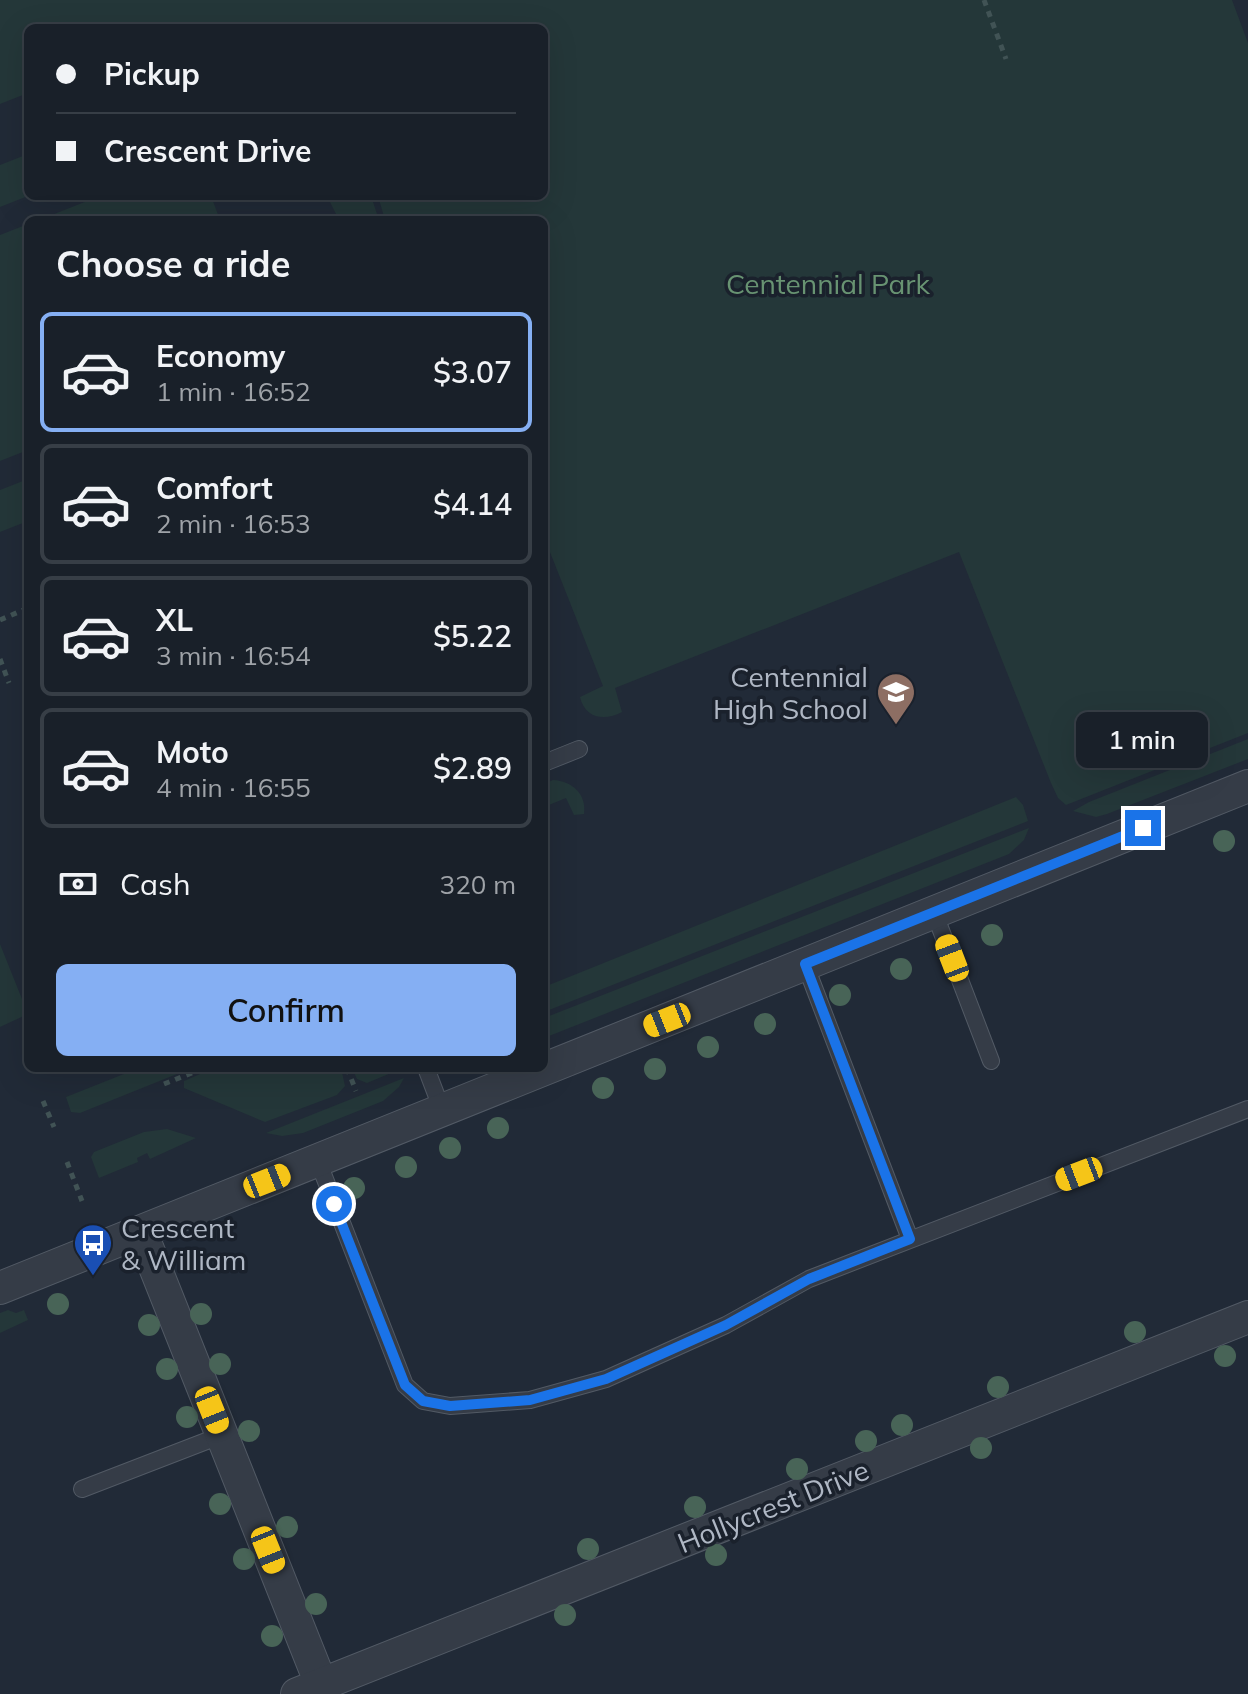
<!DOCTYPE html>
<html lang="en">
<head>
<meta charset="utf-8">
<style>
	:root { --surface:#192029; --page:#222831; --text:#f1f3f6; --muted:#9fa3a8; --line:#373e46; --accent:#85aff3 }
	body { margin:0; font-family:Mulish,sans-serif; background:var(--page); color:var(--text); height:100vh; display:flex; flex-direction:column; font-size:30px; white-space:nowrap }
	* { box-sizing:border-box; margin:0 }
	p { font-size:26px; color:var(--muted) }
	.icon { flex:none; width:44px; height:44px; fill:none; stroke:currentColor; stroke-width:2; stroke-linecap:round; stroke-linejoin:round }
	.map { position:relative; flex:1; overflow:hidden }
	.drawer { position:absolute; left:24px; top:216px; width:524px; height:856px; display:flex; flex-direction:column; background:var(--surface); border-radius:12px; box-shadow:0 8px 32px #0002,0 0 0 2px var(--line) }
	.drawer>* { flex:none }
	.hud { position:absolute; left:24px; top:24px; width:524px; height:176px; border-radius:12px; box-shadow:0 8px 32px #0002,0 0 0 2px var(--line); display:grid; align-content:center; height:176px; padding:0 32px; background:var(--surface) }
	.end { position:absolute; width:36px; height:36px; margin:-18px; border:10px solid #1a73e8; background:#fff; box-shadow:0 0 0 4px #fff }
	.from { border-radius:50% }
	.bubble { position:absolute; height:56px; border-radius:12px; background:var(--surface); box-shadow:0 8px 32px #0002,0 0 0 2px var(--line); font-size:26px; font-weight:600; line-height:56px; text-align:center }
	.car { position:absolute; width:24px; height:48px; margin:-24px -12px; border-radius:10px; box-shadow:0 0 6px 2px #0007; background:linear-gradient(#f5c518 24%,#345 0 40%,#f5c518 0 76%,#345 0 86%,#f5c518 0) }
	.hud b { display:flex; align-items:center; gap:28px; height:76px; font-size:30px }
	.hud b+b { border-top:2px solid var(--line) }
	.hud i { width:20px; height:20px; background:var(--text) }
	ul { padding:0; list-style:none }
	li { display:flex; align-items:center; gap:24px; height:120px; margin:0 16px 12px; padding:0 16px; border:4px solid var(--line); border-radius:12px }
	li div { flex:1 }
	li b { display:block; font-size:30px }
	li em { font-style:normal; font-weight:600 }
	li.selected { border-color:var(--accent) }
	li>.icon { width:72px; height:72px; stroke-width:1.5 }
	h2 { padding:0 32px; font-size:36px; line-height:96px }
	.pay { display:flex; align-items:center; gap:20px; height:88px; padding:0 32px; font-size:30px }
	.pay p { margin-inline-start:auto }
	.primary-button { display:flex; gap:16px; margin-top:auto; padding:16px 32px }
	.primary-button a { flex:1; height:92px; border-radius:12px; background:var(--accent); color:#111; font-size:32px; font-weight:600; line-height:92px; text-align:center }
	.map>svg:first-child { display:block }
	.green { fill:#243739 }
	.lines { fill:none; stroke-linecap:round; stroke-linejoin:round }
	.service-casing { stroke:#525a65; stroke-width:18 }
	.minor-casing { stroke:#525a65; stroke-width:34 }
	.path { stroke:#415355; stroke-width:5; stroke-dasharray:6 6; stroke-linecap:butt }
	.service { stroke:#353c47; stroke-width:16 }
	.minor { stroke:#353c47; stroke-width:32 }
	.tree { fill:#486457 }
	.route { stroke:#1a73e8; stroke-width:10 }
	.labels { text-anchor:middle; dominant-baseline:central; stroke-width:7; stroke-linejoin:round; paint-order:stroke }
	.park-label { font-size:28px; fill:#689372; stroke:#1a212c }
	.poi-label { font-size:28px; fill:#afb7c4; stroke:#1a212c; text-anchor:end }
	.street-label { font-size:28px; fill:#afb7c4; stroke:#1a212c }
</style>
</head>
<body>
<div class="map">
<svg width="1248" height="1694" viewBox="0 0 1248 1694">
	<rect width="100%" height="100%" fill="#212a37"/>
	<!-- green -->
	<g class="green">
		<path d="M 0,0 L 1232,0 L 1248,43 L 1248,733 L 1066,805 L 1058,798 L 1051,783 L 959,552 L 615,688 L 622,712 C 605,721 585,719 580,697 L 603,686 L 544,537 L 544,220 L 385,220 L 378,196 L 544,196 L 544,28 L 28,28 L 28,93 L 0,104 Z"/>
		<polygon points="28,154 28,196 0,207 0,165"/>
		<polygon points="100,196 211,196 220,220 39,220"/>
		<polygon points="327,196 371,196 379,220 339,220"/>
		<polygon points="28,224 28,450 0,461 0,235"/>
		<polygon points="28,479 28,521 0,532 0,490"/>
		<polygon points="1248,739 1248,759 1107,814 1096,817 1073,811 1089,802"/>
		<path d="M 553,780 C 572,781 587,794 584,814 L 574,815 L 566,798 L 544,807 L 544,784 Z"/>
		<polygon points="1016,797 1023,805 1028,821 544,1012 544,987"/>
		<polygon points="1029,828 1024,840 1009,854 544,1038 544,1018"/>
		<polygon points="0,944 28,1014 0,1027"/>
		<polygon points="139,1068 175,1068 177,1074 80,1113 71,1112 66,1097"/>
		<polygon points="214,1068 341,1068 345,1086 337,1095 265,1122 184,1088 184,1081"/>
		<polygon points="352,1068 396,1068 391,1073 367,1083 357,1079"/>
		<polygon points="404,1078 399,1087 383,1101 303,1133 282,1136 266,1133"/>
		<polygon points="167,1129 196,1138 150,1159 147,1153 137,1158 138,1162 99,1178 91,1157 94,1152 144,1132"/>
		<polygon points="8,1310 16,1313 24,1310 28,1320 0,1333 0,1313"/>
	</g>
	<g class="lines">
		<!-- service casing -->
		<g class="service-casing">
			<g id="service">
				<polyline points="544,763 579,749"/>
				<polyline points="934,912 991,1061"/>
				<polyline points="805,964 910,1239"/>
				<polyline points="426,1068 442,1110"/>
				<polyline points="318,1161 405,1385 423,1401 450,1406 530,1400 606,1379 726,1325 809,1279 1248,1109"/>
				<polyline points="82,1489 222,1435"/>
			</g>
		</g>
		<!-- minor casing -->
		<g class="minor-casing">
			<g id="minor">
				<polyline points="141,1232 325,1694"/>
				<polyline points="0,1288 1248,786"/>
				<polyline points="297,1694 1248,1317"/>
			</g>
		</g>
		<!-- path -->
		<g class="path">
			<polyline points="984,0 1006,59"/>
			<polyline points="0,620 28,608"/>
			<polyline points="0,659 9,683"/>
			<polyline points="347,1068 356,1091"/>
			<polyline points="164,1084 204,1068"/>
			<polyline points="43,1101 54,1127"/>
			<polyline points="67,1162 82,1201"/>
		</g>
		<!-- service -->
		<use href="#service" class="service"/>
		<!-- minor -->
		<use href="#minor" class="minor"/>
	</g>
	<!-- trees -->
	<g class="tree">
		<circle cx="1224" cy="841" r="11"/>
		<circle cx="992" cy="935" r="11"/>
		<circle cx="901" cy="969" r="11"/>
		<circle cx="840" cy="995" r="11"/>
		<circle cx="765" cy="1024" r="11"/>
		<circle cx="708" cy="1047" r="11"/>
		<circle cx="655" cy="1069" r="11"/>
		<circle cx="603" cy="1088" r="11"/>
		<circle cx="498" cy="1128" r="11"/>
		<circle cx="450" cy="1148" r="11"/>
		<circle cx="406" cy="1167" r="11"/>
		<circle cx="354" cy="1188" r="11"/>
		<circle cx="58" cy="1304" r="11"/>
		<circle cx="201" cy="1314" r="11"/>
		<circle cx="149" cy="1325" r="11"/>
		<circle cx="1135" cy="1332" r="11"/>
		<circle cx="1225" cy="1356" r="11"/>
		<circle cx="220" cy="1364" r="11"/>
		<circle cx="167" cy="1369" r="11"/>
		<circle cx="998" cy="1387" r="11"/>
		<circle cx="187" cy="1417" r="11"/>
		<circle cx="902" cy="1425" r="11"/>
		<circle cx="249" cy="1431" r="11"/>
		<circle cx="866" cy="1441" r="11"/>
		<circle cx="981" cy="1448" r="11"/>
		<circle cx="797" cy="1469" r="11"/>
		<circle cx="220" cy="1504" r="11"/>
		<circle cx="695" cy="1507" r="11"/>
		<circle cx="287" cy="1527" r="11"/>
		<circle cx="588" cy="1549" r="11"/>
		<circle cx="716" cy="1555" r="11"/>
		<circle cx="244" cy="1559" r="11"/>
		<circle cx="316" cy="1604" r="11"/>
		<circle cx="565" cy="1615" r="11"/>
		<circle cx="272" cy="1636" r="11"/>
	</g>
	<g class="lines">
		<!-- route -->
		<polyline class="route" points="334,1204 405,1385 423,1401 450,1406 530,1400 606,1379 726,1325 809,1279 910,1239 805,964 1143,828"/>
	</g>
	<!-- icons -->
	<defs>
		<g id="school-pin" transform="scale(2)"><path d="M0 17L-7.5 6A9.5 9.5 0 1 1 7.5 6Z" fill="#8d6e63" stroke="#1a212c"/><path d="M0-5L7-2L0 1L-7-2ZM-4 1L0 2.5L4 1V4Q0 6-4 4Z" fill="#fff"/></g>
		<g id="bus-pin" transform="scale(2)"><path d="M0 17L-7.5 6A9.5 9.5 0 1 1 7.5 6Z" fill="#1a4fb4" stroke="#1a212c"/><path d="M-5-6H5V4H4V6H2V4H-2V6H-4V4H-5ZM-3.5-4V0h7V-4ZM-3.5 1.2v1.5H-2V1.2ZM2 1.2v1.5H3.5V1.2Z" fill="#fff"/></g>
	</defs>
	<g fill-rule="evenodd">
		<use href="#school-pin" x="896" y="692"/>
		<use href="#bus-pin" x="93" y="1243"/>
	</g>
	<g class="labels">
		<!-- park labels -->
		<g class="park-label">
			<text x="828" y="283">Centennial Park</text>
		</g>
		<!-- poi labels -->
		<g class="poi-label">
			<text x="868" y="676">Centennial<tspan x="868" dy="32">High School</tspan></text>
			<text x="121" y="1227" text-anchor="start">Crescent<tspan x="121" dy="32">&amp; William</tspan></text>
		</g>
		<!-- street labels -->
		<g class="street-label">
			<text transform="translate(773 1506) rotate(-22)">Hollycrest Drive</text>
		</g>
	</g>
</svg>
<i class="end from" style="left:334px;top:1204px"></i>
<i class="end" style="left:1143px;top:828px"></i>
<div class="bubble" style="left:1076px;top:712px;width:132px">1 min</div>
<i class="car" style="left:952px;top:958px;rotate:339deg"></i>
<i class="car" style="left:667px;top:1020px;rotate:248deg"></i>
<i class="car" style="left:1079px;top:1174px;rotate:249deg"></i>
<i class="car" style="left:267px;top:1181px;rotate:68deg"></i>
<i class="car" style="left:212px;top:1410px;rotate:158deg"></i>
<i class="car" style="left:268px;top:1550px;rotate:158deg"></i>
<div class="hud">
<b><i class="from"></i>Pickup</b>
<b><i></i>Crescent Drive</b>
</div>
<section class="drawer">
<h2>Choose a ride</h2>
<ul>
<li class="selected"><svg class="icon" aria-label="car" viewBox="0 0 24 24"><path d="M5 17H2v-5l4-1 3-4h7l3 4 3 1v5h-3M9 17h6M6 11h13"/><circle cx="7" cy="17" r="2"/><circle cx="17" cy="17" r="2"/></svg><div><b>Economy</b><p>1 min · 16:52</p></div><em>$3.07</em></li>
<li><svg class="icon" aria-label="car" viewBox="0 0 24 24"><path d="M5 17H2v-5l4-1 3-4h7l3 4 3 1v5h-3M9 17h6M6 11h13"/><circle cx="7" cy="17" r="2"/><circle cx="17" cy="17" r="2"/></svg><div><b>Comfort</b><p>2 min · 16:53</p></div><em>$4.14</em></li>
<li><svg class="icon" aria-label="car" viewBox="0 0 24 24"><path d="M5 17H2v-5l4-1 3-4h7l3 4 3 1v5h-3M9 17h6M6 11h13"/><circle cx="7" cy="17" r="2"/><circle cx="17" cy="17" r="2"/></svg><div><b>XL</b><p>3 min · 16:54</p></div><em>$5.22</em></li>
<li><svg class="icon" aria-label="car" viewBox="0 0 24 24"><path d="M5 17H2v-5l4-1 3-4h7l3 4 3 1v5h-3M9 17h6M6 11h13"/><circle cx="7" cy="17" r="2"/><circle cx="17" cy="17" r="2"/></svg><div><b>Moto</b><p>4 min · 16:55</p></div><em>$2.89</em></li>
</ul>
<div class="pay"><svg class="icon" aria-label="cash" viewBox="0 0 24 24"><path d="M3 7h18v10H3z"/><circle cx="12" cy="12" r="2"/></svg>Cash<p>320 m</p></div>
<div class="primary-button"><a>Confirm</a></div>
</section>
</div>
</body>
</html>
